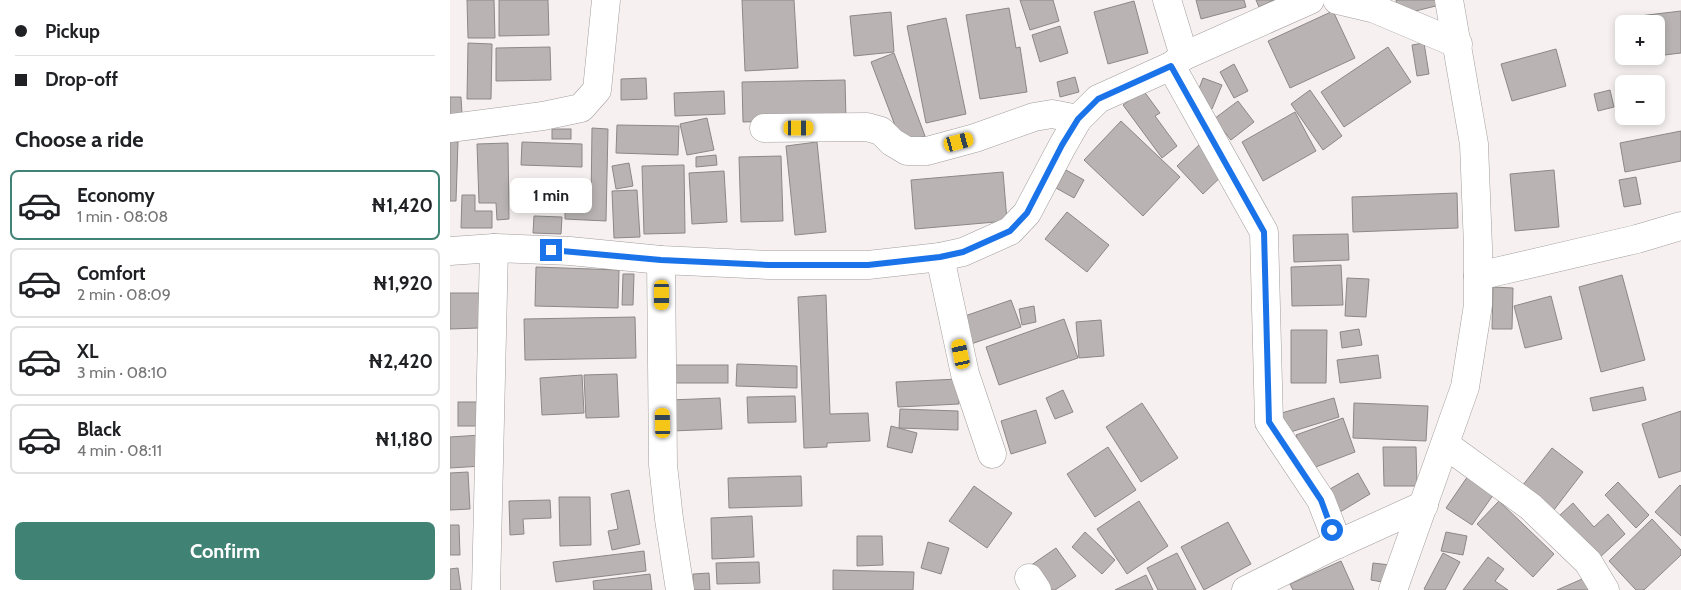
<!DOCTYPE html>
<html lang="en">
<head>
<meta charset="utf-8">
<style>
	:root { --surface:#fff; --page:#f2f2f2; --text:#202124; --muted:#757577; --line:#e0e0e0; --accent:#408273 }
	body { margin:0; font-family:Cabin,sans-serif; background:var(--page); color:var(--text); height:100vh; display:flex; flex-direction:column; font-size:19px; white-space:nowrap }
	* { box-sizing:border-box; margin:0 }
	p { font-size:16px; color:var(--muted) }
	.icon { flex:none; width:28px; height:28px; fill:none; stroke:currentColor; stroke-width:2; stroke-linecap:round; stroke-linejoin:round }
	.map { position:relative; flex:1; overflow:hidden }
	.panel { display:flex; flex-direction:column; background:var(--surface); width:450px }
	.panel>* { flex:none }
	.top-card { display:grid; align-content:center; height:110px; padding:0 15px; background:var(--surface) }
	.buttons { position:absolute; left:1165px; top:15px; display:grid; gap:10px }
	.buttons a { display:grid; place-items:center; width:50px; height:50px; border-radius:8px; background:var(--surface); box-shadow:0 2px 8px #0003; font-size:25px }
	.end { position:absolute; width:22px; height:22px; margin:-11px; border:6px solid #1a73e8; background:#fff; box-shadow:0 0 0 2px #fff }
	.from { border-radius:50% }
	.bubble { position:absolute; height:35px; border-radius:8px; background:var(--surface); box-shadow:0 2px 8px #0003; font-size:16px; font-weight:700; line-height:35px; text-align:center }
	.car { position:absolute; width:15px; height:30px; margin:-15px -8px; border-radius:6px; box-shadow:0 0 4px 1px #0007; background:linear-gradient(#f5c518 24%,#345 0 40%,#f5c518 0 76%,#345 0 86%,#f5c518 0) }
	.top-card b { display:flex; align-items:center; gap:18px; height:48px; font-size:19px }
	.top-card b+b { border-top:1px solid var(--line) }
	.top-card i { width:12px; height:12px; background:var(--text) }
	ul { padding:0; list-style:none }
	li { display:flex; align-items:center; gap:15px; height:70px; margin:0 10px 8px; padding:0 5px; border:2px solid var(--line); border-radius:8px }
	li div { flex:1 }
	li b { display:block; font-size:19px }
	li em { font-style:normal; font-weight:700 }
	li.selected { border-color:var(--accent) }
	li>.icon { width:45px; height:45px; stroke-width:1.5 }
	h2 { padding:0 15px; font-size:22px; line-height:60px }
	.button { display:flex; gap:10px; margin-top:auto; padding:10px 15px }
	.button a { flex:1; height:58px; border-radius:8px; background:var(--accent); color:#fff; font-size:20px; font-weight:700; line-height:58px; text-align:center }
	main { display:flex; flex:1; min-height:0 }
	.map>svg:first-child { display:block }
	.building { fill:#b9b4b3; stroke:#8c8887 }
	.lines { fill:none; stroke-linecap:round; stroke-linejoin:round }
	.minor-casing { stroke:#a29d9c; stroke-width:29 }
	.minor { stroke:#fff; stroke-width:28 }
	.route { stroke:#1a73e8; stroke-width:6 }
</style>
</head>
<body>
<main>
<section class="panel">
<div class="top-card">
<b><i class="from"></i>Pickup</b>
<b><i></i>Drop-off</b>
</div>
<h2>Choose a ride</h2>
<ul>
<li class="selected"><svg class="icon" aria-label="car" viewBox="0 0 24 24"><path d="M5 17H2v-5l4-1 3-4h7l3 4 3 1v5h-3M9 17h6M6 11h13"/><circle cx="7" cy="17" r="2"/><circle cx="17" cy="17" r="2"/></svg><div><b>Economy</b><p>1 min · 08:08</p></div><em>₦1,420</em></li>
<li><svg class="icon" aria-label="car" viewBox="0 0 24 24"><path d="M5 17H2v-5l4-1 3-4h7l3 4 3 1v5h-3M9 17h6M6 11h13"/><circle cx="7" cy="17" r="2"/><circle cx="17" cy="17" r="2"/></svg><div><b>Comfort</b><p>2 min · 08:09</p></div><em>₦1,920</em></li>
<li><svg class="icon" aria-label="car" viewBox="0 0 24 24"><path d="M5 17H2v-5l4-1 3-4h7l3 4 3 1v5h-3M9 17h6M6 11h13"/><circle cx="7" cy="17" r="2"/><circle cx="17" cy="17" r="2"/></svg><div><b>XL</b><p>3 min · 08:10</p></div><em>₦2,420</em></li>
<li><svg class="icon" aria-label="car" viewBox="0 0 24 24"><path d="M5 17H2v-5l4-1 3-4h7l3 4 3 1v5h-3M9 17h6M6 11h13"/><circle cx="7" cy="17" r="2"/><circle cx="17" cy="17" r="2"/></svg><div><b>Black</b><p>4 min · 08:11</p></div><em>₦1,180</em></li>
</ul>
<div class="button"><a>Confirm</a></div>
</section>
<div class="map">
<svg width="1231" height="590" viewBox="0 0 1231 590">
	<rect width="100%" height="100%" fill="#f6f1f0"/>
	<!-- building -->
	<g class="building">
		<polygon points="17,0 44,0 45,38 18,38"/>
		<polygon points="49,0 98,0 99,35 49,36"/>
		<polygon points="292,0 344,0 348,68 295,71"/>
		<polygon points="570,0 603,0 609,21 580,30"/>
		<polygon points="746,0 794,0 796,7 751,19"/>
		<polygon points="806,0 824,0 809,7"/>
		<polygon points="946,0 993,0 994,4 949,15"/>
		<polygon points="684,1 698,53 658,64 644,12"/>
		<polygon points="559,8 566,48 570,47 577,92 530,99 516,15"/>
		<polygon points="883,11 905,58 840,88 818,41"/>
		<polygon points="1231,11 1231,53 1206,56 1206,24 1181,24 1181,17"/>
		<polygon points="441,12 444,52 404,56 400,16"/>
		<polygon points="496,18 516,114 476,123 457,26"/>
		<polygon points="610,26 618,53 590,62 582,35"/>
		<polygon points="18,43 42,44 41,99 17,99"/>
		<polygon points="974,43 979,74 967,76 962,45"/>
		<polygon points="100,47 101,80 46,81 46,48"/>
		<polygon points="938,47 961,82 894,127 871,92"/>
		<polygon points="1106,49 1116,86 1062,101 1051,64"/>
		<polygon points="444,53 475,136 452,144 421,62"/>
		<polygon points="784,64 798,91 784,98 770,72"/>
		<polygon points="625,77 629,92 610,97 607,82"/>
		<polygon points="196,78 197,99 171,100 171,79"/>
		<polygon points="753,78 772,85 762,109 744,102"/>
		<polygon points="395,80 396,119 293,122 292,82"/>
		<polygon points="693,90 710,113 705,116 727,146 712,158 673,105"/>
		<polygon points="860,90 892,136 873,150 841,104"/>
		<polygon points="1160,90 1164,107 1148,111 1144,94"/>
		<polygon points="274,91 275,114 225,116 224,93"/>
		<polygon points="0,97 11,97 12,114 0,115"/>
		<polygon points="788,101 804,122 781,140 764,119"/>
		<polygon points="845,112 866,151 813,181 792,142"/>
		<polygon points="257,118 264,150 237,155 230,124"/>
		<polygon points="671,121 730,177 693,216 634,160"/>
		<polygon points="167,125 229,126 228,155 166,153"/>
		<polygon points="142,128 158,129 156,221 115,219 115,202 141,203"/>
		<rect x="102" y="129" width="19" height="10"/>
		<polygon points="1231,131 1231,161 1175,172 1170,143"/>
		<polygon points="0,141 8,142 6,201 0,201"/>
		<polygon points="72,142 132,144 132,167 71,165"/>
		<polygon points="367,142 376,232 345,235 336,146"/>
		<polygon points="58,143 59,219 47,220 46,203 29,203 27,144"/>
		<polygon points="751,143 777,171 753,194 727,166"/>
		<polygon points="266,155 267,165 246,167 246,157"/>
		<polygon points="331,156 333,221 291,222 289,157"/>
		<polygon points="179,163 183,186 166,189 162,166"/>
		<polygon points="234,165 235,233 194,234 192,166"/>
		<polygon points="616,170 634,180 624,198 606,188"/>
		<polygon points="1104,170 1109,227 1065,231 1060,174"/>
		<polygon points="274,171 277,222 242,224 239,173"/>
		<polygon points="553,172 557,221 465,229 461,180"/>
		<polygon points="1186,177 1191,204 1174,207 1169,180"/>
		<polygon points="187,190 190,237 164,238 162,191"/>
		<polygon points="1007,193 1008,228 903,232 902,197"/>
		<polygon points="12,195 25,195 25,211 42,211 42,228 11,228"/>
		<polygon points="617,212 659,245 637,272 595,239"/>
		<polygon points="84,216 112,217 111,234 83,233"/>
		<polygon points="898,234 899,260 844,262 843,235"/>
		<polygon points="891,265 893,305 842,306 841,267"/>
		<polygon points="86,267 169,270 168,308 85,306"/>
		<polygon points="173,274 184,274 183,305 172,305"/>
		<polygon points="1172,275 1195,360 1151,372 1129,287"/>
		<polygon points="897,278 919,279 916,317 895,316"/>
		<polygon points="1043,287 1063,288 1062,329 1042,329"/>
		<polygon points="0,293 29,293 29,328 0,329"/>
		<polygon points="376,295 380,414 418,413 420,441 377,443 377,447 354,448 348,297"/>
		<polygon points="1101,296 1112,339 1075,348 1064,306"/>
		<polygon points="561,300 571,327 521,344 512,317"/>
		<polygon points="584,306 586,322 572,325 569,309"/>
		<polygon points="185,317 186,358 75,360 74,319"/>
		<polygon points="614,319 628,358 549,385 536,347"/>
		<polygon points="651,320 654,356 629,358 626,322"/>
		<polygon points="909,329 912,345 892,348 890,332"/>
		<polygon points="841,330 877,330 876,383 841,383"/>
		<polygon points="928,355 931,378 890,383 887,360"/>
		<polygon points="287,364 347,366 347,388 286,386"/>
		<rect x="225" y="365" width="53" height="18"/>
		<polygon points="167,374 169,417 136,418 134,375"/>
		<polygon points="132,375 134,413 92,415 90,378"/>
		<polygon points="508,379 509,404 448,407 446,382"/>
		<polygon points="1193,387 1196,400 1143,411 1140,398"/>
		<polygon points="613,390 623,412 605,419 596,398"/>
		<polygon points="345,396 346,422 298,423 297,397"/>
		<polygon points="270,398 272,429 222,431 220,400"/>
		<polygon points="884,398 889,417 834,434 828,414"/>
		<rect x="8" y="402" width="19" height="24"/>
		<polygon points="692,403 728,458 691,482 656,427"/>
		<polygon points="904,403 978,406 976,441 903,438"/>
		<polygon points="450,409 508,411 508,430 449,428"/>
		<polygon points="586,410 596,443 561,454 551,421"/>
		<polygon points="1231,411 1231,471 1209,478 1192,424"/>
		<polygon points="893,418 905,452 858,470 846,435"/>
		<polygon points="441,426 467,433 462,453 437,447"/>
		<polygon points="31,435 32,466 0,468 0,437"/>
		<polygon points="658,447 686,490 645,517 617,474"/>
		<polygon points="933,447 966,447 967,486 934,486"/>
		<polygon points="1102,448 1133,472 1100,515 1069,490"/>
		<polygon points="18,472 20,509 0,510 0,473"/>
		<polygon points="908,473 920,494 885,515 873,493"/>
		<polygon points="1020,473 1046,491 1022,525 996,508"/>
		<polygon points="351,476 352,506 279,508 278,478"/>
		<polygon points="1168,482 1199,515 1186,528 1155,495"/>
		<polygon points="1230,485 1231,486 1231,536 1205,512"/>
		<polygon points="524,486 562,513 537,548 499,521"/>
		<polygon points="179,490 190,544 162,550 158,531 168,529 161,494"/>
		<polygon points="109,497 140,497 141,545 110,546"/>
		<polygon points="100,500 101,518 73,519 74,534 60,535 59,501"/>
		<polygon points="689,501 718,546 677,574 647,529"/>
		<polygon points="1049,501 1104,554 1083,577 1027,524"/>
		<polygon points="1123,503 1144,527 1158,514 1175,534 1148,559 1109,516"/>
		<polygon points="302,516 304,557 262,559 261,518"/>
		<polygon points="1202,519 1231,550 1231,555 1194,590 1186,590 1159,561"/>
		<polygon points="778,522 801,564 754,590 731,547"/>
		<polygon points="0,525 9,525 10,555 0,555"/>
		<polygon points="635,532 665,560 652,574 622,547"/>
		<polygon points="996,532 1017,536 1013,555 991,551"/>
		<polygon points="407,536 432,536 433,565 407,566"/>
		<polygon points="478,542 499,548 491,574 471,568"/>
		<polygon points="606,548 626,576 605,590 592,590 577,568"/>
		<polygon points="194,551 196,571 106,582 103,562"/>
		<polygon points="727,553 746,590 708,590 697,568"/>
		<polygon points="993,553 1010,562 995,590 976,590 974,589"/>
		<polygon points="1038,557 1054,569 1045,581 1058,590 1013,590"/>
		<polygon points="891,561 904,590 843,590 840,584"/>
		<polygon points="309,562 310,583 267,584 266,563"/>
		<polygon points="923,563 940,565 938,583 921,580"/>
		<polygon points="8,568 11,590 0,590 0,569"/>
		<polygon points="383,570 464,572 463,590 383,590"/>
		<polygon points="259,573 260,590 243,590 243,574"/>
		<polygon points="200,574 202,590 144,590 143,581"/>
		<polygon points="696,575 703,590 665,590"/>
		<polygon points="1139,576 1145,590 1107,590"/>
	</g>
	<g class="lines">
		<!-- minor casing -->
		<g class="minor-casing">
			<g id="minor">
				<polyline points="717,0 734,56"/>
				<polyline points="887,0 925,9 1008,44"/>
				<polyline points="721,66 814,232 819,422 871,500 888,544"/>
				<polyline points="0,128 93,116 131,108 147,90 156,0"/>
				<polyline points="314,128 417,127 431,131 442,142 457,151 477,151 525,138 584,117 602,114 628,119"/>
				<polyline points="0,251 44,248 120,251 211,260 319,265 418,265 490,257 513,252 560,231 577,213 613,145 628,119 648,99 721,66 734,56 860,0"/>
				<polyline points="490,257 515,374 542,454"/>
				<polyline points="211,260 213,465 219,519 230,590"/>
				<polyline points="1028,276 1187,239 1231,226"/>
				<polyline points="996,445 1081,507 1138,562 1155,590"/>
				<polyline points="579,578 587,590"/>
				<polyline points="36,590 44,248"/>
				<polyline points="796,590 877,549 974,505"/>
				<polyline points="943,590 1015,387 1028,305 1028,247 1024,144 999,0"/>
			</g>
		</g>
		<!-- minor -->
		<use href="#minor" class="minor"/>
	</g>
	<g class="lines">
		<!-- route -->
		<polyline class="route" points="101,250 211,260 319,265 418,265 490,257 513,252 560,231 577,213 612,145 628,119 648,99 721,66 814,232 819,422 871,500 882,530"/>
	</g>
</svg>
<div class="buttons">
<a>+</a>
<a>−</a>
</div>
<i class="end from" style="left:882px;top:530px"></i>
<i class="end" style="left:101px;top:250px"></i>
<div class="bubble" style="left:60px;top:178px;width:82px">1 min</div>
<i class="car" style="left:349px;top:128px;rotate:90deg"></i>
<i class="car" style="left:509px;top:142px;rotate:75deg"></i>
<i class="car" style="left:212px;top:295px;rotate:180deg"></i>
<i class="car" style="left:511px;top:354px;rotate:348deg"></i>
<i class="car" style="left:213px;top:423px;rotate:359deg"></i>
</div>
</main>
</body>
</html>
